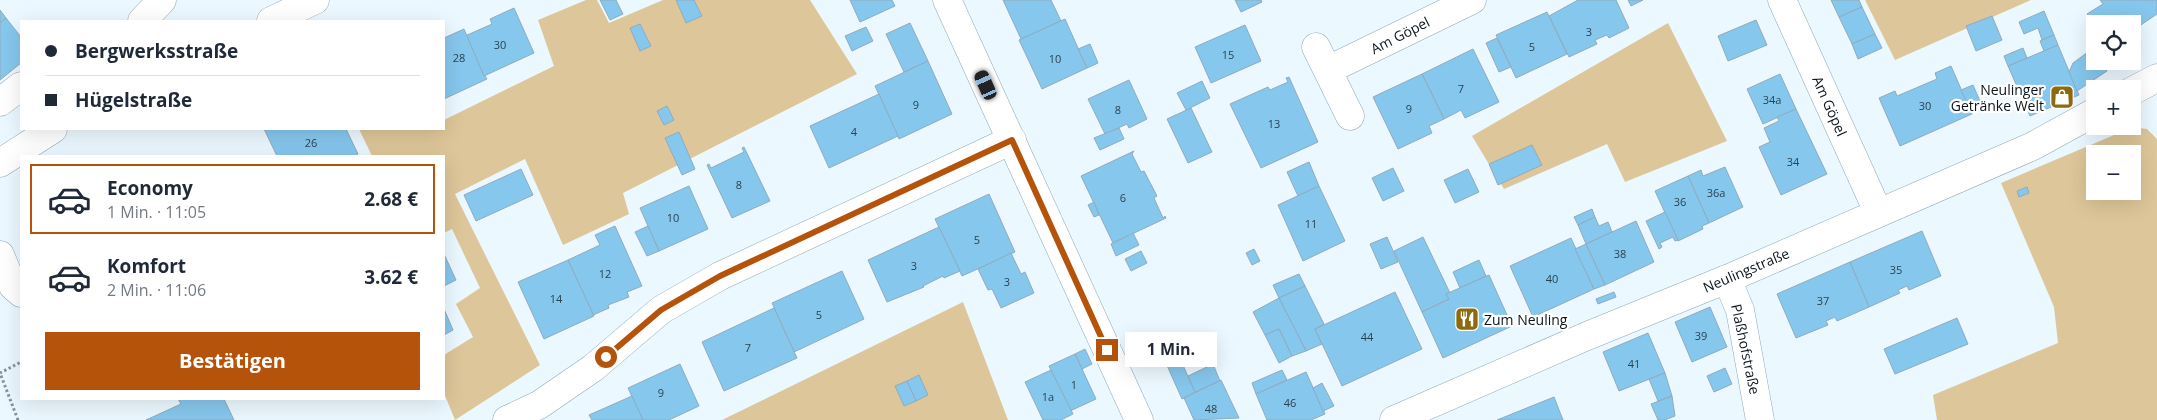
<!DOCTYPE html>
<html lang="de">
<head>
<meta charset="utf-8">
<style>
	:root { --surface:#fff; --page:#f6f6f7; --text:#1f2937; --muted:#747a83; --line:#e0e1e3; --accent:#b45309 }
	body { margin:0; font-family:"Open Sans",sans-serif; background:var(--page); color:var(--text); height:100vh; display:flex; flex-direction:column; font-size:19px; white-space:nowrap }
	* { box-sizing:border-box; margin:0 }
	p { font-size:16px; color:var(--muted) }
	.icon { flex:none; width:28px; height:28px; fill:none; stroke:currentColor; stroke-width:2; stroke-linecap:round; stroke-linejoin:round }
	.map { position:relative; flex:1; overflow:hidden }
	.side { position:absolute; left:20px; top:155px; width:425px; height:245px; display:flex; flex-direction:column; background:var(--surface); border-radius:0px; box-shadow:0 5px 20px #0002 }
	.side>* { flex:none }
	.hud { position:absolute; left:20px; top:20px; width:425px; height:110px; border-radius:0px; box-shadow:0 5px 20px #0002; display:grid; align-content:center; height:110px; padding:0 25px; background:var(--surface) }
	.controls { position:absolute; left:2086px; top:15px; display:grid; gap:10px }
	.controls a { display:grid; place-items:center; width:55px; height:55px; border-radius:0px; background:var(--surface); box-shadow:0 5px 20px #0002; font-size:25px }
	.end { position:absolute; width:22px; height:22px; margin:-11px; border:6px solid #b45309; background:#fff; box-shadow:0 0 0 2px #fff }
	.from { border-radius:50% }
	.bubble { position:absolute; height:35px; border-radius:0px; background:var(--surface); box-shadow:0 5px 20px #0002; font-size:16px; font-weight:700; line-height:35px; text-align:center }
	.car { position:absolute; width:15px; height:30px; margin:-15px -8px; border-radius:6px; box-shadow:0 0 4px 1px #0007; background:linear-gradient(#222 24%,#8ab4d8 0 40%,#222 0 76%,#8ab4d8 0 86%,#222 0) }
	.hud b { display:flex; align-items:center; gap:18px; height:48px; font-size:19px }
	.hud b+b { border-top:1px solid var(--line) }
	.hud i { width:12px; height:12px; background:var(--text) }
	ul { padding:9px 0 0; list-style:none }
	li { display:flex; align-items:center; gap:15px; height:70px; margin:0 10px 8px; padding:0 15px; border:2px solid transparent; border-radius:0px }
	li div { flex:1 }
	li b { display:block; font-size:19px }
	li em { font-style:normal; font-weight:700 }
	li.active { border-color:var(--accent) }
	li>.icon { width:45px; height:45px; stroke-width:1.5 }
	.button { display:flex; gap:10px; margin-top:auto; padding:10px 25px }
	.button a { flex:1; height:58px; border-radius:0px; background:var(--accent); color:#fff; font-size:20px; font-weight:700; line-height:58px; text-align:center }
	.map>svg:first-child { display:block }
	.green { fill:#ddc699; fill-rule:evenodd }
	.building { fill:#86c7ed; stroke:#90abbc }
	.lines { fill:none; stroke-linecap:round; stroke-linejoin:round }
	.minor-casing { stroke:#8da9b9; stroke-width:29 }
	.major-casing { stroke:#8da9b9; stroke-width:29 }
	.path { stroke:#88939a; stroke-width:3; stroke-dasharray:2.5 2.5; stroke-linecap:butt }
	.minor { stroke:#fff; stroke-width:28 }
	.major { stroke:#fff; stroke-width:28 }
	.route { stroke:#b45309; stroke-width:6 }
	.labels { text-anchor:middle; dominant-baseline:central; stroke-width:4.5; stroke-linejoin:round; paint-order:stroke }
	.number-label { font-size:11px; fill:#2a4250 }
	.street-label { font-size:14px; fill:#0b151b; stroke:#fff }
	.poi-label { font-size:14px; fill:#0b151b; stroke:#fff; text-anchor:end }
</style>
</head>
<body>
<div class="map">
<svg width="2157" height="420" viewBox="0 0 2157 420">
	<rect width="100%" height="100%" fill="#ecf8ff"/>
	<!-- green -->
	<g class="green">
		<polygon points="586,0 597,0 609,23 663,0 810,0 857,74 623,193 629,214 563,245 525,159 455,194 540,365 455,420 444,393 444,355 473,337 456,304 480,288 452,229 444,233 444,156 372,156 359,129 444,129 444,120 554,66 538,20"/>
		<polygon points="1865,0 2031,0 1895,60"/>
		<polygon points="1668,23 1727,141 1625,182 1607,144 1504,189 1472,136"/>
		<path d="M 2133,127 L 2147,129 L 2157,139 L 2157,420 L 1937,420 L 1933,395 L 2058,343 L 2054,307 L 2001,183 ZM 2095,154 L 2132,154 L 2132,191 L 2095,191 Z"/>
		<polygon points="963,302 1008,420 722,420"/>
	</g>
	<!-- building -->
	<g class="building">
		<polygon points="600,0 616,0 623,14 610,20"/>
		<polygon points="676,0 694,0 702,16 686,23"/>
		<polygon points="850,0 892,0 895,6 860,22"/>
		<polygon points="1003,0 1051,0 1061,21 1021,39"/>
		<polygon points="1235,0 1261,0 1262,2 1241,12"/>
		<polygon points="1578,0 1616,0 1629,28 1609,38 1607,35 1595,40 1597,44 1569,57 1549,16"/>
		<polygon points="1628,0 1643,0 1631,6"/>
		<polygon points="1831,0 1859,0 1862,7 1839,17"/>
		<polygon points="2100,0 2157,0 2157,14 2132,31 2132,24 2095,24 2095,27 2087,14 2103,4"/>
		<polygon points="1862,7 1875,34 1852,44 1839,17"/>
		<polygon points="514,8 534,53 484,76 465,36 492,24 490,19"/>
		<polygon points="0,10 6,18 0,23"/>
		<polygon points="2044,11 2054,35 2042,40 2038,28 2024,34 2019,22"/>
		<polygon points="1547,12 1567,54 1516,78 1496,35"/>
		<polygon points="1992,16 2002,40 1976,51 1966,26"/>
		<polygon points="6,18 21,37 21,63 0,80 0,23"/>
		<polygon points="1065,19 1087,68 1042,89 1019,40"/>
		<polygon points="1756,20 1767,45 1728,61 1718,36"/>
		<polygon points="910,23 928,61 904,72 886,34"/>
		<polygon points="640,24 651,46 640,51 630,28"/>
		<polygon points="1245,25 1261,61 1211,83 1195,47"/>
		<polygon points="866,27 873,41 852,51 845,36"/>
		<polygon points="464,29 484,76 485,76 487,79 444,99 444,38"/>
		<polygon points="1875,34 1882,48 1858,59 1852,44"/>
		<polygon points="2054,35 2058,45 2044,51 2040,41"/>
		<polygon points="1497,38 1511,67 1499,72 1486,43"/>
		<polygon points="1090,44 1098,63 1087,68 1078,49"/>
		<polygon points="2058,45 2079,95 2030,116 2008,66"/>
		<polygon points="2023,48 2027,58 2008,66 2004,56"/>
		<polygon points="1473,49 1499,102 1465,118 1461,110 1444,119 1422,74"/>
		<polygon points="2092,49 2095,53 2095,61 2100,61 2107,71 2077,91 2069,72 2073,63"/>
		<polygon points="928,61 952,114 899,139 875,86"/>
		<polygon points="1951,66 1972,114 1900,146 1879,98 1895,91 1897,96 1937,79 1935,73"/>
		<polygon points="1422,74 1444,119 1429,126 1432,133 1398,149 1373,97"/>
		<polygon points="1780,74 1796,109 1763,124 1747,89"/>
		<polygon points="1289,77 1318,142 1261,168 1230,104 1268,87 1270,90 1288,82 1286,78"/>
		<polygon points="1129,80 1147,119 1129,128 1127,124 1105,134 1088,99"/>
		<polygon points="1202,81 1210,98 1186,110 1177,93"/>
		<polygon points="1973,85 1983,108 1971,113 1961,90"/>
		<polygon points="879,94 898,136 829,168 810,126"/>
		<polygon points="667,106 674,120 664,125 657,111"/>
		<polygon points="1191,108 1212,152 1188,163 1167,119"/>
		<polygon points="1796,109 1827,174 1781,195 1759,147 1770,142 1764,128 1779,121 1777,117"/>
		<polygon points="1119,128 1124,139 1100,150 1094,138"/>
		<polygon points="264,129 346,129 358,154 354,156 277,156"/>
		<polygon points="679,132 695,169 682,175 665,138"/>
		<polygon points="1532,145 1542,165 1498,185 1489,164"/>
		<polygon points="744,147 770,201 732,218 707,165 709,164 711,168 744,152 742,148"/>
		<polygon points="1134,151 1132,154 1141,172 1144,171 1157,196 1154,198 1163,218 1165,216 1166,218 1113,243 1081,176"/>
		<polygon points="1309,162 1319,186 1298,196 1287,172"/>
		<polygon points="1725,167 1743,207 1709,223 1688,176 1701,170 1703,176"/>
		<polygon points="1393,168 1404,191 1383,201 1372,178"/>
		<polygon points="521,169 533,195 476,221 464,195"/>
		<polygon points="1468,169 1479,192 1455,203 1444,180"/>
		<polygon points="1688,176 1709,223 1702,226 1703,229 1678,241 1655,191"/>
		<polygon points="689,186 708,229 659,251 640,208"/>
		<polygon points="1319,186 1345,241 1303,261 1278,205"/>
		<polygon points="2027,187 2029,193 2019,197 2017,191"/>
		<polygon points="989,194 1015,252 962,276 935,219"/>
		<polygon points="1094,202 1099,215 1094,217 1088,205"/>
		<polygon points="1592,209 1595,217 1578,225 1574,217"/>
		<polygon points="1665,212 1678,240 1675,241 1673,237 1660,243 1662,247 1659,249 1646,221"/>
		<polygon points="1595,217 1599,226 1608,222 1612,232 1586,244 1578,225"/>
		<polygon points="1636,221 1654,262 1605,285 1586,244"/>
		<polygon points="615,226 642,286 627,292 629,297 608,305 609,308 593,315 568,260 600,245 595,235"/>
		<polygon points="648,226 659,251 647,256 635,232"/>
		<polygon points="939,227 960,271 944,278 943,276 923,286 924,287 887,302 868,260"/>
		<polygon points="1922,231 1941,276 1909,290 1907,286 1898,290 1900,293 1869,307 1850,262"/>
		<polygon points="1133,233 1139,245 1116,256 1111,244"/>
		<polygon points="1387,237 1398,262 1381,269 1370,244"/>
		<polygon points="1423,237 1450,293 1446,294 1449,299 1422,312 1394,251"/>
		<polygon points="1571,238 1594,289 1533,317 1510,266"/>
		<polygon points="1586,244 1605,285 1594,289 1575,249"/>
		<polygon points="1254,249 1260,261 1252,265 1246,253"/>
		<polygon points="1141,251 1147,263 1131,271 1125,259"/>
		<polygon points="1011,253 1021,274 1025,272 1034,293 1001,308 992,289 988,290 978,269"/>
		<polygon points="444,254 456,280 444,286"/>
		<polygon points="568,260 594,316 544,339 518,282"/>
		<polygon points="1479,260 1486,276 1460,288 1453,272"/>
		<polygon points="1850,262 1869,307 1837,321 1835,317 1826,321 1828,325 1796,338 1777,294"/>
		<polygon points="842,271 864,319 794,352 772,303"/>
		<polygon points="1299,274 1305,286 1279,298 1273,285"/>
		<polygon points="1489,275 1512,326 1443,358 1422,312 1449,299 1446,294"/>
		<polygon points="1305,286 1324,324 1315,329 1322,344 1306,351 1279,298"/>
		<polygon points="1395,292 1422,349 1342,386 1315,329"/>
		<polygon points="1614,292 1616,297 1598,304 1596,299"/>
		<polygon points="1279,298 1306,351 1292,356 1279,329 1265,335 1253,312"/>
		<polygon points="1710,307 1727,347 1692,362 1675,322"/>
		<polygon points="774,308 797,358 724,391 702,342"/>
		<polygon points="444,309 453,330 444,335"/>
		<polygon points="1957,318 1968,344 1895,374 1884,349"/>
		<polygon points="1279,329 1292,356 1279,363 1265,335"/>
		<polygon points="1648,333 1665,373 1619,391 1603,352"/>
		<polygon points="1174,345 1195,392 1182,399 1161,352"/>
		<polygon points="1085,349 1092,364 1082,369 1075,354"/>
		<polygon points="1075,354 1096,399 1070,411 1049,366"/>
		<polygon points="680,364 699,406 669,420 643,420 628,388"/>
		<polygon points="1213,364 1220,381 1195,392 1188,376"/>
		<polygon points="1725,368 1732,384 1714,392 1707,376"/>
		<polygon points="1051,370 1073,414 1061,420 1043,420 1025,382"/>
		<polygon points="1282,370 1287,380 1256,394 1252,383"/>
		<polygon points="1306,372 1325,414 1311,420 1267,420 1256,394"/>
		<polygon points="1665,373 1672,396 1658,401 1649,379"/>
		<polygon points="919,375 928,395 916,401 907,381"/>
		<polygon points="1221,380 1239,418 1194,420 1184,398"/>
		<polygon points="907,381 916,401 904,406 895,386"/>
		<polygon points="1322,383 1334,406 1323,411 1313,388"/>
		<polygon points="632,396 643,420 592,420 589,415"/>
		<polygon points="1672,396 1675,416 1665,420 1658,420 1651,404"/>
		<polygon points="1554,397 1563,420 1497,420"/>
		<polygon points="178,399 224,399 234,420 146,420 181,404"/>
	</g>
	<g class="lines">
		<!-- minor casing -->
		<g class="minor-casing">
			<g id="minor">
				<polyline points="947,0 1139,420"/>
				<polyline points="1782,0 1878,212"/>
				<polyline points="142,21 162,0"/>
				<polyline points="1316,47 1350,116"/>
				<polyline points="1328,70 1472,0"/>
				<polyline points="2132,91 2157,78"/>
				<polyline points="0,102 21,86"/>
				<polyline points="0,255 13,286 21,293"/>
				<polyline points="1727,279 1740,310 1760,420"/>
				<polyline points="507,420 539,405 593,368 661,310 720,276 1012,140"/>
				<polyline points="1394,420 1587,336 1727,279 2033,146 2095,112"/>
			</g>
		</g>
		<!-- major casing -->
		<g class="major-casing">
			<g id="major">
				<polyline points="271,21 315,0"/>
				<polyline points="0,163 53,129"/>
			</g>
		</g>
		<!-- path -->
		<polyline class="path" points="18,420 0,373 21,362"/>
		<!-- minor -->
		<use href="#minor" class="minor"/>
		<!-- major -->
		<use href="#major" class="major"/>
	</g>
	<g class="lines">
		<!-- route -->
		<polyline class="route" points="606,357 661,310 720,276 1012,140 1107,350"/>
	</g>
	<!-- icons -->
	<defs>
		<g id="shop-square" transform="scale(1.25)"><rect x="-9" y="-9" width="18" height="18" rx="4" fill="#8d6a0d" stroke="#fff"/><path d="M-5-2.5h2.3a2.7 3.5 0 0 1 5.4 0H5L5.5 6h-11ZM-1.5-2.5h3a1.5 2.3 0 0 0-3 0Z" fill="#fff"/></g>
		<g id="restaurant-square" transform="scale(1.25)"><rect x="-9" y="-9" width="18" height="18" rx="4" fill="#8d6a0d" stroke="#fff"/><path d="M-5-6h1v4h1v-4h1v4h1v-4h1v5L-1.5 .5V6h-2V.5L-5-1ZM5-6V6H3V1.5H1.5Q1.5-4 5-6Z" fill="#fff"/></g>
	</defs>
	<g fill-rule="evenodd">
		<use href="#shop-square" x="2062" y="97"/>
		<use href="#restaurant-square" x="1467" y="319"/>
	</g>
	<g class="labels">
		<!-- number labels -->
		<g class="number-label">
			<text x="1589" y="31">3</text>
			<text x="500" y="44">30</text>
			<text x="1532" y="46">5</text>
			<text x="1228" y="54">15</text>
			<text x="459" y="57">28</text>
			<text x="1055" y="58">10</text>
			<text x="1461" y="88">7</text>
			<text x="1772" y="99">34a</text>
			<text x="916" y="104">9</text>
			<text x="1925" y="105">30</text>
			<text x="1409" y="108">9</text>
			<text x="1118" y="109">8</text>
			<text x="1274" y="123">13</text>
			<text x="854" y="131">4</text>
			<text x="311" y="142">26</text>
			<text x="1793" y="161">34</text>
			<text x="739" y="184">8</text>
			<text x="1716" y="192">36a</text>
			<text x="1123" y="197">6</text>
			<text x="1680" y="201">36</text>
			<text x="673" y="217">10</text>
			<text x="1311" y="223">11</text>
			<text x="977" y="239">5</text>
			<text x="1620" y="253">38</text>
			<text x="914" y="265">3</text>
			<text x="1896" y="269">35</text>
			<text x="605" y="273">12</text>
			<text x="1552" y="278">40</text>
			<text x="1007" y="281">3</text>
			<text x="556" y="298">14</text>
			<text x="1823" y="300">37</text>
			<text x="819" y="314">5</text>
			<text x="1701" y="335">39</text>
			<text x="1367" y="336">44</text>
			<text x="748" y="347">7</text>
			<text x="1634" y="363">41</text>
			<text x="1074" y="384">1</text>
			<text x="661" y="392">9</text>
			<text x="1048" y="396">1a</text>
			<text x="1290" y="402">46</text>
			<text x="1211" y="408">48</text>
		</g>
		<!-- street labels -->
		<g class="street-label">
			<text transform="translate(1400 35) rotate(-27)">Am Göpel</text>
			<text transform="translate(1830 106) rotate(66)">Am Göpel</text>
			<text transform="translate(1746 270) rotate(-23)">Neulingstraße</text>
			<text transform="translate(1746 349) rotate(78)">Plaßhofstraße</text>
		</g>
		<!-- poi labels -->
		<g class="poi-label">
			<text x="2044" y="89">Neulinger<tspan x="2044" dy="16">Getränke Welt</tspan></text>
			<text x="1484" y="319" text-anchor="start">Zum Neuling</text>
		</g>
	</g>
</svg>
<div class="controls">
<a><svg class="icon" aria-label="locate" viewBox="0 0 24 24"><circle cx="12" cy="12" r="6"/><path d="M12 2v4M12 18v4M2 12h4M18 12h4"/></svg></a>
<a>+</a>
<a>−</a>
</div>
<i class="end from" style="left:606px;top:357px"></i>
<i class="end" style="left:1107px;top:350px"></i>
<div class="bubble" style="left:1125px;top:332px;width:92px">1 Min.</div>
<i class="car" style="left:986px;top:85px;rotate:336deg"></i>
<div class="hud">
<b><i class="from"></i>Bergwerksstraße</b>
<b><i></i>Hügelstraße</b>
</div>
<section class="side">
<ul>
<li class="active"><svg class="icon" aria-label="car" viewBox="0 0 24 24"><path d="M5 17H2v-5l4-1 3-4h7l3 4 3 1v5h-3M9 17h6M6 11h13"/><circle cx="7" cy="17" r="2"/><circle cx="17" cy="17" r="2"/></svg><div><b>Economy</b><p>1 Min. · 11:05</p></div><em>2.68 €</em></li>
<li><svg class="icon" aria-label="car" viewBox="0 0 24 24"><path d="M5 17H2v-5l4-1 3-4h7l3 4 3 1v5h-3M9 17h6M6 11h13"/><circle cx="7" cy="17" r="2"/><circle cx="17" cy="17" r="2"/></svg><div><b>Komfort</b><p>2 Min. · 11:06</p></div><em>3.62 €</em></li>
</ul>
<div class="button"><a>Bestätigen</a></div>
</section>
</div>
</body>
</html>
